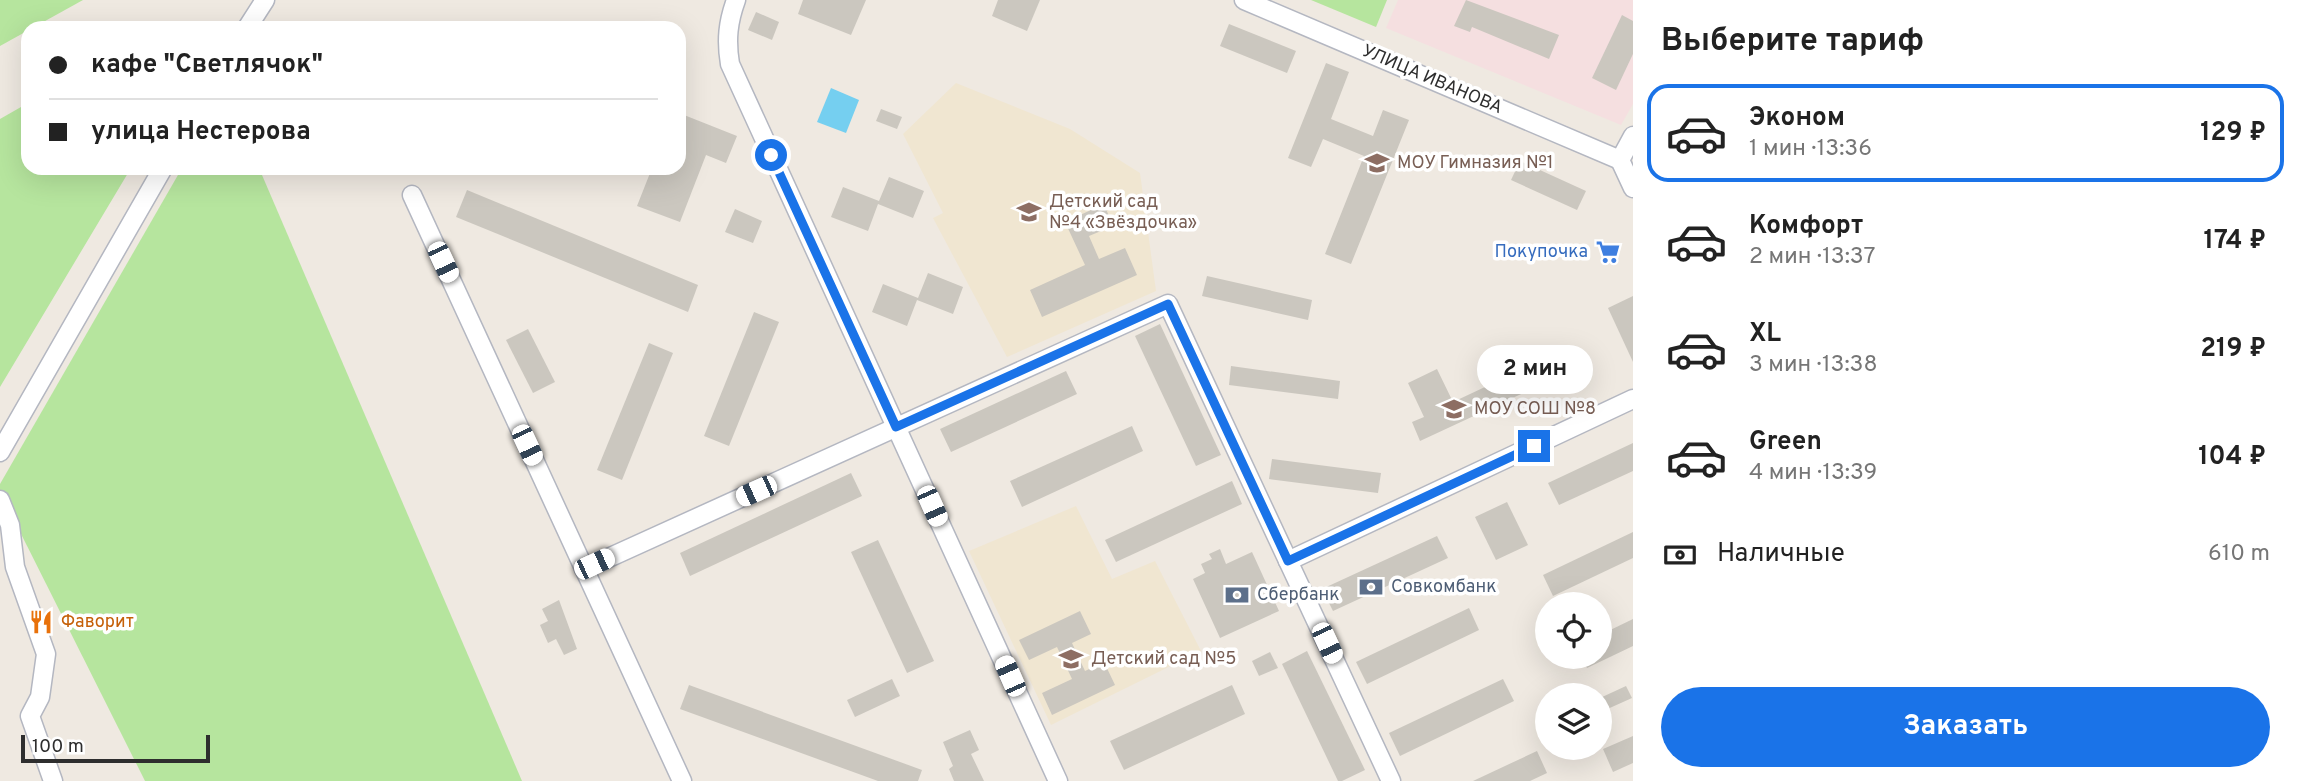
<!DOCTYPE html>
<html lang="ru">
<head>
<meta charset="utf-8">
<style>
	:root { --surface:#fff; --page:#f2f2f2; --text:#222; --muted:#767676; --line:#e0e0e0; --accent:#1a73e8 }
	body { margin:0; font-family:Overpass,sans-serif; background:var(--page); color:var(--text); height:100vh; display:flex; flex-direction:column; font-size:26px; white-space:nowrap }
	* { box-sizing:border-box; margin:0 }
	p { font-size:23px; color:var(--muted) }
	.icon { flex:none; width:38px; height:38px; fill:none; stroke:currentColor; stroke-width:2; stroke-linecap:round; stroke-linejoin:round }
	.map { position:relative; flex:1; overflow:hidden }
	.drawer { display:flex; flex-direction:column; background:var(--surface); width:665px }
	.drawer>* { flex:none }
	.banner { position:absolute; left:21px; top:21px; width:665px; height:154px; border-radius:21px; box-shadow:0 7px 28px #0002; display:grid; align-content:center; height:154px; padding:0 28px; background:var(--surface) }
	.buttons { position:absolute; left:1535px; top:592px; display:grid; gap:14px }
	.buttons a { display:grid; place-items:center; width:77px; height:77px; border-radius:50%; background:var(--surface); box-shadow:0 7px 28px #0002; font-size:35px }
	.scale { position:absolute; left:21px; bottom:18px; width:189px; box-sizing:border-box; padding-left:7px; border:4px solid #2e2e2e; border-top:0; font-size:19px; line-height:24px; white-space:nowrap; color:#2e2e2e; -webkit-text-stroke:5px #fff; paint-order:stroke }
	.end { position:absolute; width:32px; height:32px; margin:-16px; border:9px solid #1a73e8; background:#fff; box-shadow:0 0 0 4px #fff }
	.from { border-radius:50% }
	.bubble { position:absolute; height:49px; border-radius:24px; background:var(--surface); box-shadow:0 7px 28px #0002; font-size:23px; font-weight:700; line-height:49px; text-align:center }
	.car { position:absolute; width:21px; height:42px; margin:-21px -10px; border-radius:9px; box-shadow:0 0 5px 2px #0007; background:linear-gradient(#fff 24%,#345 0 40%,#fff 0 76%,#345 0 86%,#fff 0) }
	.banner b { display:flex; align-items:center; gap:24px; height:66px; font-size:26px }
	.banner b+b { border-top:2px solid var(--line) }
	.banner i { width:18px; height:18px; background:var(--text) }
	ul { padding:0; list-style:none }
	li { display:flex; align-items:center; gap:21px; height:98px; margin:0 14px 10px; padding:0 14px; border:4px solid transparent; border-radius:21px }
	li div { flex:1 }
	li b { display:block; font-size:26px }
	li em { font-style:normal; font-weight:700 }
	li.on { border-color:var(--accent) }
	li>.icon { width:63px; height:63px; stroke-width:1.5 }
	h2 { padding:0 28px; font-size:32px; line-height:84px }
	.pay { display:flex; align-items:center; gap:18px; height:77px; padding:0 28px; font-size:26px }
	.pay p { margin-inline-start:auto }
	.action { display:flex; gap:14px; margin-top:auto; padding:14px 28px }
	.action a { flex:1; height:80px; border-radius:42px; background:var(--accent); color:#fff; font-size:28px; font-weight:700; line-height:80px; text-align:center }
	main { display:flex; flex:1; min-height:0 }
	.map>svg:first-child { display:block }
	.education { fill:#f0e6d1 }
	.medical { fill:#f5dfe0 }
	.green { fill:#b6e59e }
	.water { fill:#75cff0 }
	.building { fill:#cbc7bf }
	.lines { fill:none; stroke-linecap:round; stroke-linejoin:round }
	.minor-casing { stroke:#b4b7c1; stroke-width:21 }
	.minor { stroke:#fff; stroke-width:18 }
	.route { stroke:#1a73e8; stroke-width:9 }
	.labels { text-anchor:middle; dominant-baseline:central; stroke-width:7; stroke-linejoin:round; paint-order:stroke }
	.street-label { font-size:18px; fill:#2e2e2e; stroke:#fff }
	.education-label { font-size:18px; fill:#785e54; stroke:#fff; text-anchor:start }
	.shop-label { font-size:18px; fill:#366cbe; stroke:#fff; text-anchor:end }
	.service-label { font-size:18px; fill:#4e5e75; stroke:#fff; text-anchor:start }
	.food-label { font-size:18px; fill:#c56008; stroke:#fff; text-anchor:start }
</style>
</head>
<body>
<main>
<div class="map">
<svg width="1633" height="781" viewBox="0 0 1633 781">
	<rect width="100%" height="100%" fill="#efe9e1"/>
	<!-- education -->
	<g class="education">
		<polygon points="956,83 1070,129 1140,173 1156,291 1007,357 933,218 943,213 903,134"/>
		<polygon points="1076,506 1112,579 1155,561 1201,651 1051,725 969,551"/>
	</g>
	<!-- medical -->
	<polygon class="medical" points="1398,0 1633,0 1633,104 1621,125 1386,28"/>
	<!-- green -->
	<g class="green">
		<polygon points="0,0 83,0 0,46"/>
		<polygon points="1311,0 1387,0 1376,27"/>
		<polygon points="28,103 28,168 131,168 0,387 0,119"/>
		<polygon points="182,168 259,168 522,781 145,781 0,492 0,484"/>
	</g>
	<!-- water -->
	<polygon class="water" points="831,88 859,100 846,133 817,122"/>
	<!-- building -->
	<g class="building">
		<polygon points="803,0 866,0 851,35 798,14"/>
		<polygon points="998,0 1040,0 1027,31 992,16"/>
		<polygon points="1466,0 1559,35 1549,59 1472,27 1470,32 1454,26"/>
		<polygon points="756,12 779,22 772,40 748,30"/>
		<polygon points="1622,15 1633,21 1633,54 1616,90 1592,78"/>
		<polygon points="1229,24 1296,51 1287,73 1220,46"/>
		<polygon points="1326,63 1349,72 1331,119 1373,136 1383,110 1409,120 1351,264 1325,254 1364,156 1323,139 1311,167 1288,158"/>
		<polygon points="881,109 902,117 897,129 876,121"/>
		<polygon points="679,113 737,136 726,163 706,155 680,222 637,206 652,168 679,168"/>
		<polygon points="1520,161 1586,191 1577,210 1511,180"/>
		<polygon points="889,177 924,191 913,218 878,204 868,231 831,217 843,187 879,201"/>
		<polygon points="467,190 698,285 688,312 456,217"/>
		<polygon points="1104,204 1113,226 1089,236 1099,259 1125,248 1137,275 1042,317 1030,290 1085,265 1065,222"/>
		<polygon points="735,209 762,221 753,243 725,232"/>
		<polygon points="928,273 963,287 953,314 917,300 907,326 872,312 883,284 918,298"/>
		<polygon points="1207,276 1312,300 1308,320 1202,296"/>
		<polygon points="1633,296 1633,362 1608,308"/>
		<polygon points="754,312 779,322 729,446 704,436"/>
		<polygon points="1160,324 1221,455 1196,466 1135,336"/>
		<polygon points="528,329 555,382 533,393 506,340"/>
		<polygon points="649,343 673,353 622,480 597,470"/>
		<polygon points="1522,364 1534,388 1420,441 1412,422 1424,417 1408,383 1437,369 1453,402 1502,379 1500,375"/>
		<polygon points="1231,366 1340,381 1338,399 1229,385"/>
		<polygon points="1066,371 1077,394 951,452 940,429"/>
		<polygon points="1132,426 1143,451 1022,507 1010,481"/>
		<polygon points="1633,443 1633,471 1559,505 1548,483"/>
		<polygon points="1272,459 1381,473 1378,493 1269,479"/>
		<polygon points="851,473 862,496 690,576 680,553"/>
		<polygon points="1232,481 1242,504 1116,562 1105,540"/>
		<polygon points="1507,502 1528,545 1496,560 1475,517"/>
		<polygon points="1633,532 1633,558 1553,596 1543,575"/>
		<polygon points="1437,536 1448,558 1333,611 1322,589"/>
		<polygon points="878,540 934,661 907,673 851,552"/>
		<polygon points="1220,549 1226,564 1252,552 1279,611 1220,638 1193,579 1205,573 1201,564 1212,559 1209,554"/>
		<polygon points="559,600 577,649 564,655 556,639 548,643 540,625 548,621 542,609"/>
		<polygon points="1469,608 1479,630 1367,684 1356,662"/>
		<polygon points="1080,611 1091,634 1072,643 1085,671 1104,662 1115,685 1052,715 1042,693 1072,679 1057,647 1029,660 1019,640"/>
		<polygon points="1633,619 1633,646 1587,668 1581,656 1600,656 1600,635"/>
		<polygon points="1307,651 1365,770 1342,781 1338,781 1282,664"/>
		<polygon points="1270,652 1278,668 1259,676 1252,661"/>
		<polygon points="892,679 900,696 855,717 847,700"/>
		<polygon points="1503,679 1514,701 1400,756 1389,733"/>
		<polygon points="689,685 922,770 918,781 878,781 680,709"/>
		<polygon points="1232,685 1245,714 1124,770 1110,741"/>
		<polygon points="1626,686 1632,698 1603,711 1600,698"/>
		<polygon points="970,730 979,750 971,754 984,781 954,781 949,769 953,766 943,742"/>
		<polygon points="1633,736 1633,763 1613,772 1603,749"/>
		<polygon points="1537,751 1547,773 1530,781 1473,781"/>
	</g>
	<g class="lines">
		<!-- minor casing -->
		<g class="minor-casing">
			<g id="minor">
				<path d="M 736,0 C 728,22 726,40 730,64 L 1058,781"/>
				<polyline points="1244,0 1620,160"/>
				<polyline points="247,28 265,0"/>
				<polyline points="1633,136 1620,160 1633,188"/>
				<polyline points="412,195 682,781"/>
				<polyline points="0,452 163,168"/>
				<polyline points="0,500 10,525 15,567 46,654 40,697 30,716 53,781"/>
				<polyline points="1288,561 1633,399"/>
				<polyline points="584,569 1168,304 1391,781"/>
			</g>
		</g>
		<!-- minor -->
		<use href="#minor" class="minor"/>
	</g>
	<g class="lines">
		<!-- route -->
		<polyline class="route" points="771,155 896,427 1168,304 1288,561 1534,446"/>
	</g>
	<!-- icons -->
	<defs>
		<g id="school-bare" transform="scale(1.89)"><path d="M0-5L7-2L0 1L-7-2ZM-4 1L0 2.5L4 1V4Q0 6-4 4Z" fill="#8d6e63" stroke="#fff" stroke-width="2.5" paint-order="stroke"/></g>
		<g id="supermarket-bare" transform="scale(1.89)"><path d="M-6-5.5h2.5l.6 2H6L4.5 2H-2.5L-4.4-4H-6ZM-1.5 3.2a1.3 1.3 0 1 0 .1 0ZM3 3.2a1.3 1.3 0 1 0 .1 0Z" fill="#3f7fe0" stroke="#fff" stroke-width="2.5" paint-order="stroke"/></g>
		<g id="bank-bare" transform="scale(1.89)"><path d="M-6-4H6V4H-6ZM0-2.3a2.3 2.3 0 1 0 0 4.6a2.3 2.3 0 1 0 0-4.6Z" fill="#5c6f8a" stroke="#fff" stroke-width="2.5" paint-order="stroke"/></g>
		<g id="restaurant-bare" transform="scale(1.89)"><path d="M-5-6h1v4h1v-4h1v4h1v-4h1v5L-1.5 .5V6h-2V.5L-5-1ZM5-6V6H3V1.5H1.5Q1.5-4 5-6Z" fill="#e8710a" stroke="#fff" stroke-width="2.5" paint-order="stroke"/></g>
	</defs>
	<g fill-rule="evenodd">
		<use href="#school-bare" x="1377" y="163"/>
		<use href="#school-bare" x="1029" y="212"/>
		<use href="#supermarket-bare" x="1608" y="252"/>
		<use href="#school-bare" x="1454" y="409"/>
		<use href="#bank-bare" x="1371" y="587"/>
		<use href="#bank-bare" x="1237" y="595"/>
		<use href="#restaurant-bare" x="41" y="622"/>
		<use href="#school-bare" x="1071" y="659"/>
	</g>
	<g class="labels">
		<!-- street labels -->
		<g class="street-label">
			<text transform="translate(1432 80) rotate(23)">УЛИЦА ИВАНОВА</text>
		</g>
		<!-- education labels -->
		<g class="education-label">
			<text x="1397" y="163">МОУ Гимназия №1</text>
			<text x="1049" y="202">Детский сад<tspan x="1049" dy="21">№4 «Звёздочка»</tspan></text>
			<text x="1474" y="409">МОУ СОШ №8</text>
			<text x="1091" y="659">Детский сад №5</text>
		</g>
		<!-- shop labels -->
		<g class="shop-label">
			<text x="1588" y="252">Покупочка</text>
		</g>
		<!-- service labels -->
		<g class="service-label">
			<text x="1391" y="587">Совкомбанк</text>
			<text x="1257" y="595">Сбербанк</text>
		</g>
		<!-- food labels -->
		<g class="food-label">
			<text x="61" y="622">Фаворит</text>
		</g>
	</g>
</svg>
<div class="buttons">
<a><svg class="icon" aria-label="locate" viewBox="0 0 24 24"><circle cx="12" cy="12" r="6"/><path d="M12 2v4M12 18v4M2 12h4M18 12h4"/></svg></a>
<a><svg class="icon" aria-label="layers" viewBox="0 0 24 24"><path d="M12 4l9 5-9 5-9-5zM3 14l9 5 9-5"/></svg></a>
</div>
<div class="scale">100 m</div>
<i class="end from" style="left:771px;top:155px"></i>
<i class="end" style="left:1534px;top:446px"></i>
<div class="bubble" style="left:1477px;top:345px;width:116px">2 мин</div>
<i class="car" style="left:443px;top:262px;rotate:155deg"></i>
<i class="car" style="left:527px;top:445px;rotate:155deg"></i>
<i class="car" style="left:756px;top:491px;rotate:246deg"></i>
<i class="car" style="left:932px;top:506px;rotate:156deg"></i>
<i class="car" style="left:594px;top:564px;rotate:65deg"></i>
<i class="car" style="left:1327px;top:643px;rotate:155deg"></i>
<i class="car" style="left:1010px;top:676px;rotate:336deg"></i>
<div class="banner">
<b><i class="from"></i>кафе &quot;Светлячок&quot;</b>
<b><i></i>улица Нестерова</b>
</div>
</div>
<section class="drawer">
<h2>Выберите тариф</h2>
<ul>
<li class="on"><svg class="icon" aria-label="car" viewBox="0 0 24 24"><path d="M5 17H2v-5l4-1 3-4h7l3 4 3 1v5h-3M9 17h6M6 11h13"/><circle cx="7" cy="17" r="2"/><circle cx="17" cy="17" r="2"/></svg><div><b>Эконом</b><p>1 мин · 13:36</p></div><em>129 ₽</em></li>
<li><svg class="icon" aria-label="car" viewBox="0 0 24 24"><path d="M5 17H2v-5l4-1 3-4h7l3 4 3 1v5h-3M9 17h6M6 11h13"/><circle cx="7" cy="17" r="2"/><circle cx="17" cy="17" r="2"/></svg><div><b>Комфорт</b><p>2 мин · 13:37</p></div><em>174 ₽</em></li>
<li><svg class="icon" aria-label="car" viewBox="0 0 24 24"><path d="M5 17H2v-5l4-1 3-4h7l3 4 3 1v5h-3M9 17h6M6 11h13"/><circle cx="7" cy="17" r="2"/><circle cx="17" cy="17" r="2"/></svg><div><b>XL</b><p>3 мин · 13:38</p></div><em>219 ₽</em></li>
<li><svg class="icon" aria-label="car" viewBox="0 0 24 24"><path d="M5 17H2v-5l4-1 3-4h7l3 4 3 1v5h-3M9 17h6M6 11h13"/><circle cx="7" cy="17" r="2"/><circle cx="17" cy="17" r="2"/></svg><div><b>Green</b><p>4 мин · 13:39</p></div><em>104 ₽</em></li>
</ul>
<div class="pay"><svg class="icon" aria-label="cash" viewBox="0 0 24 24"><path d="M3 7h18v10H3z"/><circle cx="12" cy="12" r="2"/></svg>Наличные<p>610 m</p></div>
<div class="action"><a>Заказать</a></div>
</section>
</main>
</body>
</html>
